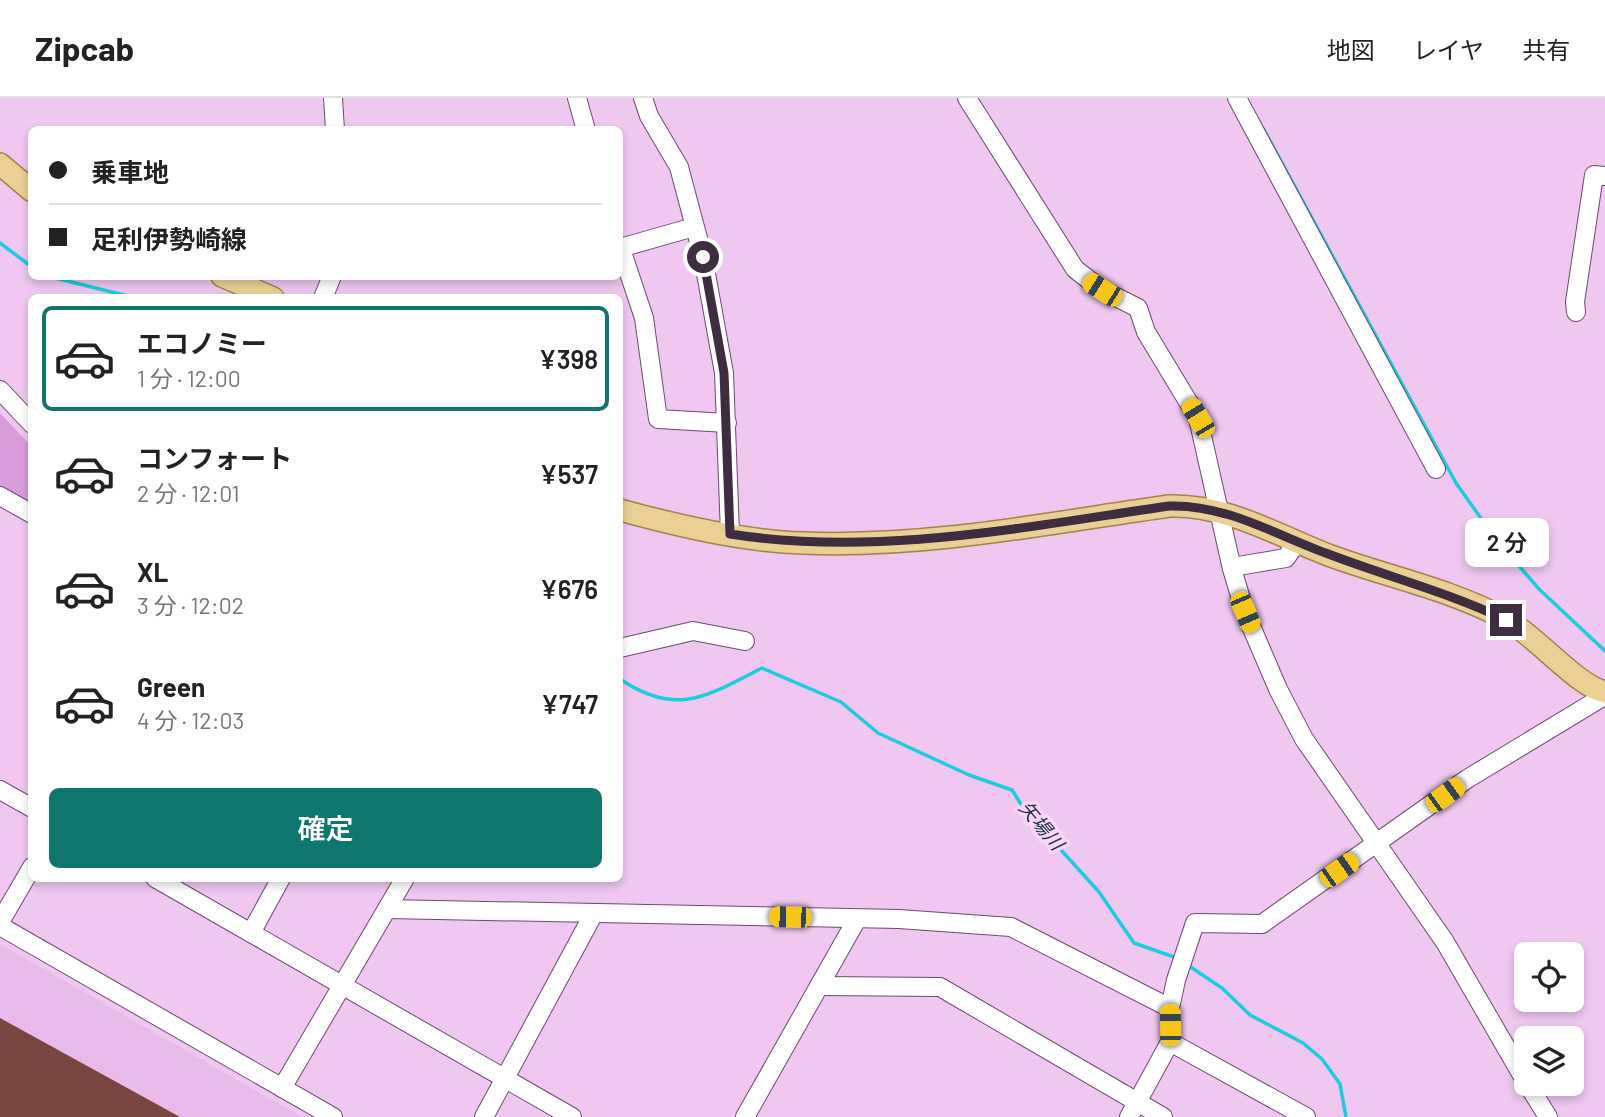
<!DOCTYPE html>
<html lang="ja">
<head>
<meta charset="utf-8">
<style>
	:root { --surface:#fff; --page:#f2f2f2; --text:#222; --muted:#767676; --line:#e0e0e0; --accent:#0f766e }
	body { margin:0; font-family:Barlow,"Noto Sans JP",sans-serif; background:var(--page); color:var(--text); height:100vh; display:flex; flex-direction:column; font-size:26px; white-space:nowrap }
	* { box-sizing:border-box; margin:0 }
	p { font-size:23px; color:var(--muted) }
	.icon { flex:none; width:38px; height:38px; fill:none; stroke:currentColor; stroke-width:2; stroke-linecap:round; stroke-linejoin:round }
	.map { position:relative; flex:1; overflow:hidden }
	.sheet { position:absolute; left:28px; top:196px; width:595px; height:588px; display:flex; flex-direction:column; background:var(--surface); border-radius:10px; box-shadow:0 4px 10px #0003 }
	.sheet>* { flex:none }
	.top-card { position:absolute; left:28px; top:28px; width:595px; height:154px; border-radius:10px; box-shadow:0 4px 10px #0003; display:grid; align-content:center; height:154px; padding:0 21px; background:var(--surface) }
	.controls { position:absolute; left:1514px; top:844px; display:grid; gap:14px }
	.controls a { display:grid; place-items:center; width:70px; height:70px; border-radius:10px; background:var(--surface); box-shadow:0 4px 10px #0003; font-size:35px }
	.end { position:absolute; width:32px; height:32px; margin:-16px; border:9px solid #3d2d3e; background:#fff; box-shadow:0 0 0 4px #fff }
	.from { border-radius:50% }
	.bubble { position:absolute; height:49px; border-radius:10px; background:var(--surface); box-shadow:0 4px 10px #0003; font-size:23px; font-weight:600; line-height:49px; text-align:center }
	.car { position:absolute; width:21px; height:42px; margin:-21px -10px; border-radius:9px; box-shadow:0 0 5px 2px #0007; background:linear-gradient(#f5c518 24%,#345 0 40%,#f5c518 0 76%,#345 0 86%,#f5c518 0) }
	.top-card b { display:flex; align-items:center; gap:24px; height:66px; font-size:26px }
	.top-card b+b { border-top:2px solid var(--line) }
	.top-card i { width:18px; height:18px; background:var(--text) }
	ul { padding:12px 0 0; list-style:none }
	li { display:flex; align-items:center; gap:21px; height:105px; margin:0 14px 10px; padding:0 7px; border:4px solid transparent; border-radius:10px }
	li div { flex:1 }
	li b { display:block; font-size:26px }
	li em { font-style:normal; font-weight:600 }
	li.current { border-color:var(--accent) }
	li>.icon { width:63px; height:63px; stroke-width:1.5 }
	.button { display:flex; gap:14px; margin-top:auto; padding:14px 21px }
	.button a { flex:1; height:80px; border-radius:10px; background:var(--accent); color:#fff; font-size:28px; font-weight:600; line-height:80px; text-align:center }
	header { display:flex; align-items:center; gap:42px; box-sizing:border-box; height:98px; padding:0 35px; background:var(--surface); border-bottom:2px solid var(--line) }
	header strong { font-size:33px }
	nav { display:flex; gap:38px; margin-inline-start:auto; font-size:24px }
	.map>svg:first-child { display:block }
	.built { fill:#e8baea }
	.green { fill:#d89cdb }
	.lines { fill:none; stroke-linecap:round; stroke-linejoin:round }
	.stream { stroke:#1bcddd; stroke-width:3.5 }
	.building { fill:#794541 }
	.minor-casing { stroke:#6c4a6e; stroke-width:20 }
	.major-casing { stroke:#a48349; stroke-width:24 }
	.minor { stroke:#fff; stroke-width:18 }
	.major { stroke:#ead095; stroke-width:21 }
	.route { stroke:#3d2d3e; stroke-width:9 }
	.labels { text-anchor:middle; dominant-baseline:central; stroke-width:7; stroke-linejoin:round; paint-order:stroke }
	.water-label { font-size:19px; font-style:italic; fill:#153539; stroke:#fdd4fe }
</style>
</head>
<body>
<header>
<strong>Zipcab</strong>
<nav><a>地図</a><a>レイヤ</a><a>共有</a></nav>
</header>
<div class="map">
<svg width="1605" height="1019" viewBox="0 0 1605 1019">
	<rect width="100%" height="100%" fill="#efc7f1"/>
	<!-- built -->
	<polygon class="built" points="0,846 302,1019 0,1019"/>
	<!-- green -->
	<polygon class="green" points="0,315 31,348 31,409 0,391"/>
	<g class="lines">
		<!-- stream -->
		<g class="stream">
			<polyline points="1263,30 1456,385 1497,443 1540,492 1605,553"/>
			<polyline points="0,145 32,169"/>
			<polyline points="47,178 136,200"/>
			<path d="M 620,581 C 677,620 709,597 762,570 L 841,604 L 878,635 L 969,677 L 1012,692 L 1024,711 L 1099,794 L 1134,845 L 1177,860"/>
			<polyline points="1186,866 1222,890 1250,917 1303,945 1322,961 1340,986 1346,1019"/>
		</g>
	</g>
	<!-- building -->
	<polygon class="building" points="0,920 180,1019 0,1019"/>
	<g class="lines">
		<!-- minor casing -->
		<g class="minor-casing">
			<g id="minor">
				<polyline points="333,0 335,32"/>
				<polyline points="577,0 586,32"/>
				<polyline points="643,0 649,18 679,69 703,159 724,275 730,436"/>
				<polyline points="967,0 1075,171 1102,192 1138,210 1146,234 1198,320 1232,471 1245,514 1278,591 1304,641 1445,844 1526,984"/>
				<polyline points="1237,0 1436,371"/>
				<polyline points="620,148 644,220 658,321 727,325"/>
				<polyline points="620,150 694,129"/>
				<polyline points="323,200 332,178"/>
				<polyline points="1576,214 1575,204 1594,77 1605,78"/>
				<polyline points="0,292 32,326"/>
				<polyline points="0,398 32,416"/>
				<polyline points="1232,469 1286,460 1297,444"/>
				<polyline points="620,550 693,533 745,543"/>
				<polyline points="0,692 32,710"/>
				<polyline points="155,780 572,1019"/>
				<polyline points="387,811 899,821 1011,829 1170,910"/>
				<polyline points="0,824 32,769"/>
				<polyline points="0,828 333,1019"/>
				<polyline points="251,835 281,780"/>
				<polyline points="819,888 940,889 1163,1019"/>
				<polyline points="1170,944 1306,1019"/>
				<polyline points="1527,985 1548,1019"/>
				<polyline points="282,990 405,780"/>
				<polyline points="484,1019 594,815"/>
				<polyline points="745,1019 857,821"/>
				<polyline points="1129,1019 1170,944 1170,910 1176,882 1195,825 1262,826 1467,681 1601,600"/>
			</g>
		</g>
		<!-- major casing -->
		<g class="major-casing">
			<g id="major">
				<polyline points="0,66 32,93"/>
				<polyline points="222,178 273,200"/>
				<path d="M 620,412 C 678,428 742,443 803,445 C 926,450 1049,425 1169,408 C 1227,406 1278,438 1331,458 C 1388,479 1453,492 1507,522 C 1536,538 1577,588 1605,594"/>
			</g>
		</g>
		<!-- minor -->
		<use href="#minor" class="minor"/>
		<!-- major -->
		<use href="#major" class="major"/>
	</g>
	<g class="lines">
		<!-- route -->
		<path class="route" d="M 703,159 L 724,275 L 730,436 C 876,459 1024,429 1169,408 C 1227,406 1277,438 1331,457 C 1389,479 1450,495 1506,522"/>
	</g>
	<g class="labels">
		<!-- water labels -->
		<g class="water-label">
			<text transform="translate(1042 727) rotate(50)">矢場川</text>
		</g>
	</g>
</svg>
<div class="controls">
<a><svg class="icon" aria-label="locate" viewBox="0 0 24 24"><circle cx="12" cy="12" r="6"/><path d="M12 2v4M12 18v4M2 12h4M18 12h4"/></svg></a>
<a><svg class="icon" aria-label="layers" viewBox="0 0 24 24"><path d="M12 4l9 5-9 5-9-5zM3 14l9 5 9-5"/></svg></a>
</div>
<i class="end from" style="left:703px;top:159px"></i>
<i class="end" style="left:1506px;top:522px"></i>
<div class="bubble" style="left:1465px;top:420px;width:84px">2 分</div>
<i class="car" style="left:1102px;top:192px;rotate:302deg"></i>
<i class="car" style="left:1198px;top:320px;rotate:329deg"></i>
<i class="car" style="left:1245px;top:514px;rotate:157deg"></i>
<i class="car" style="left:1445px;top:697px;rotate:54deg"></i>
<i class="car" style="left:1339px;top:772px;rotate:55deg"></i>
<i class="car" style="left:790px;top:819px;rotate:271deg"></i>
<i class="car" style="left:1170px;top:927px;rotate:359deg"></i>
<div class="top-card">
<b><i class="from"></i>乗車地</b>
<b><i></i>足利伊勢崎線</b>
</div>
<section class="sheet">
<ul>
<li class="current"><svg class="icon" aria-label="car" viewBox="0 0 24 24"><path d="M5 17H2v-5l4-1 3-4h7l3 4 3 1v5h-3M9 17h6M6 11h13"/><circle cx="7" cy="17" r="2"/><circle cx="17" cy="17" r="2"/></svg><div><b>エコノミー</b><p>1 分 · 12:00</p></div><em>¥398</em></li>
<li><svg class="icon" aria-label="car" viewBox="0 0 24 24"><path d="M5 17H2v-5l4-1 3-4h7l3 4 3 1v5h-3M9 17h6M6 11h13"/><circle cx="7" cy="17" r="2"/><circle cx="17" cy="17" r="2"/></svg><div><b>コンフォート</b><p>2 分 · 12:01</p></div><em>¥537</em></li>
<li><svg class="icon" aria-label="car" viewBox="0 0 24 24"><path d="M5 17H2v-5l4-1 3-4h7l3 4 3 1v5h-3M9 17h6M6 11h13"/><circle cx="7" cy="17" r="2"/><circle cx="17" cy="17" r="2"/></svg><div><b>XL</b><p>3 分 · 12:02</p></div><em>¥676</em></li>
<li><svg class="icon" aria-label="car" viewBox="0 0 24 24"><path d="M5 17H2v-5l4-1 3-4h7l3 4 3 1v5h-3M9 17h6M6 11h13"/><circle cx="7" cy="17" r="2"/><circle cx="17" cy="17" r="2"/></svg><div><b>Green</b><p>4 分 · 12:03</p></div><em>¥747</em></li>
</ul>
<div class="button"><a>確定</a></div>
</section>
</div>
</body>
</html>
